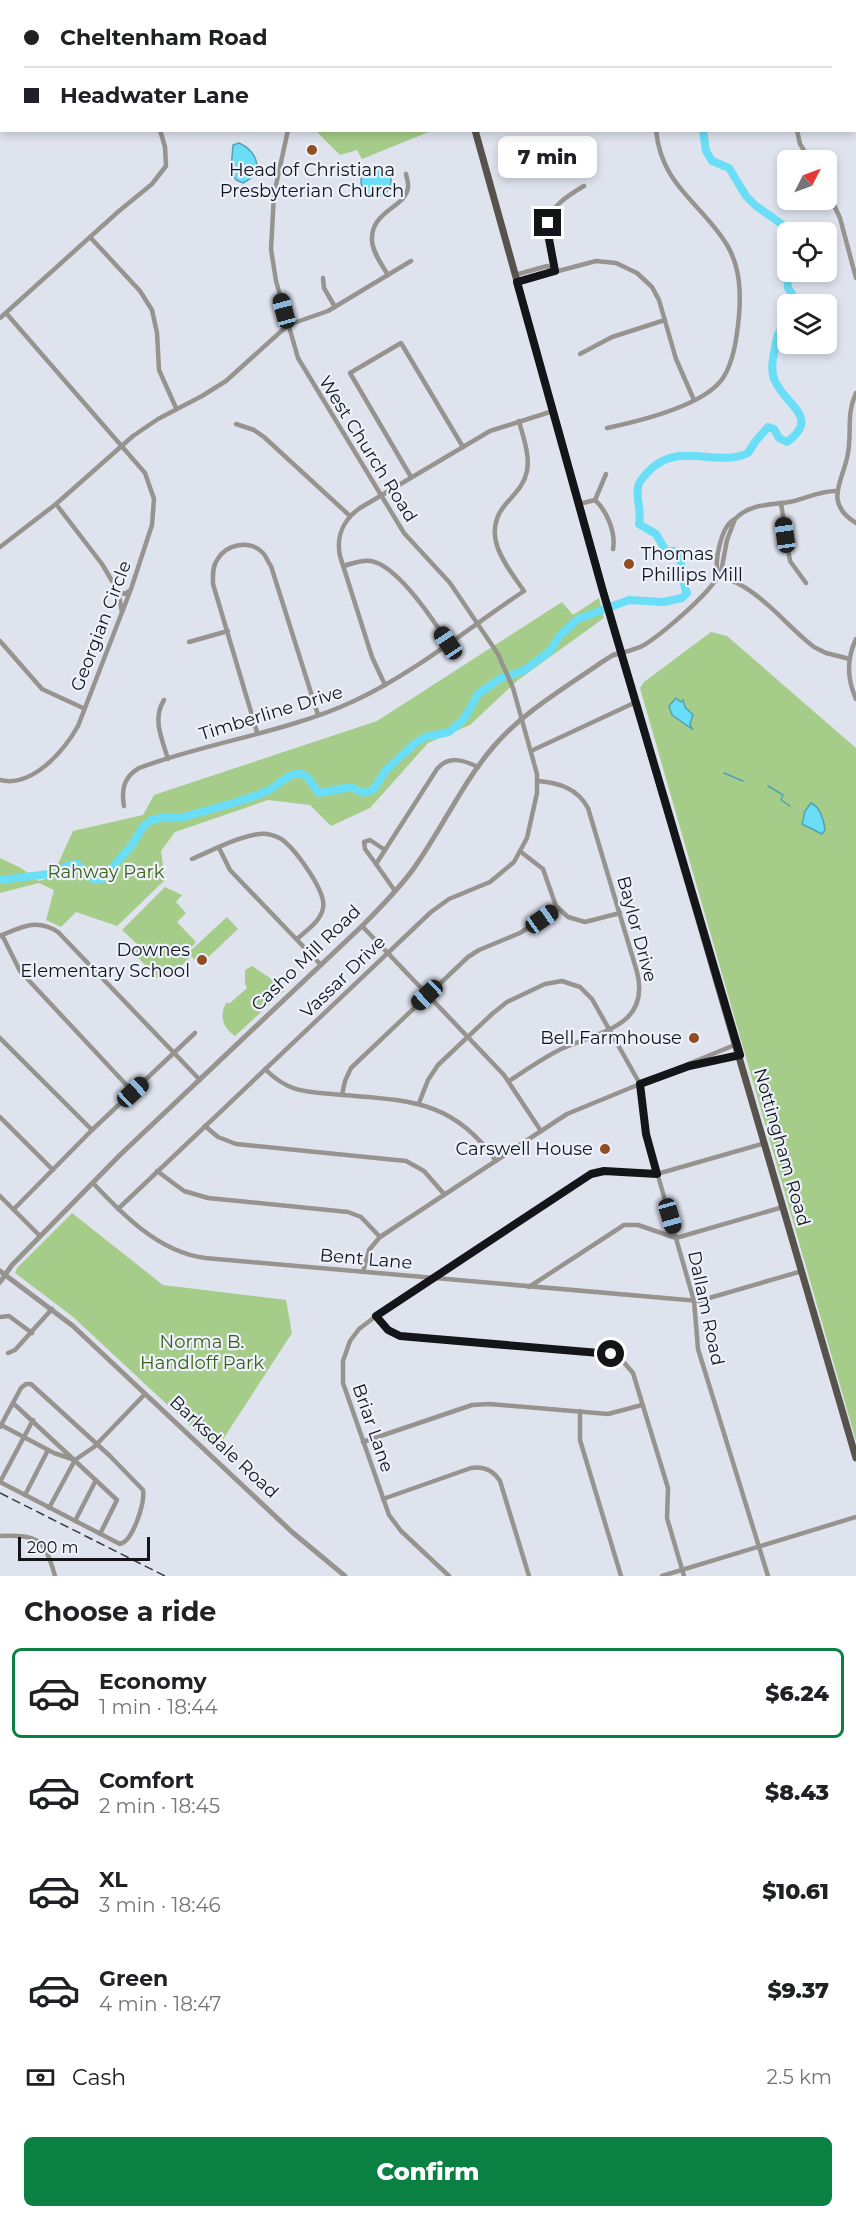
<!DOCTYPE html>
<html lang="en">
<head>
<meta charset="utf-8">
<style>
	:root { --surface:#fff; --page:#f2f2f2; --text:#202124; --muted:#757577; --line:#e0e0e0; --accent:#0b8043 }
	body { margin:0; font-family:Montserrat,sans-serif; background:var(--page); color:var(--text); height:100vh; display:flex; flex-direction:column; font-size:22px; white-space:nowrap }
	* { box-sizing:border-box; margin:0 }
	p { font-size:20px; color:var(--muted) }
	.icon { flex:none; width:33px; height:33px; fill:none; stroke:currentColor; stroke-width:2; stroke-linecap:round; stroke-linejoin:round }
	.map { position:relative; height:1576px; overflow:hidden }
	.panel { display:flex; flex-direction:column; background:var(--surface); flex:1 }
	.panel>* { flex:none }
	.guide { position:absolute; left:0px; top:0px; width:856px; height:132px; box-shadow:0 3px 9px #0003; display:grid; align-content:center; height:132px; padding:0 24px; background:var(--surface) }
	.needle { width:39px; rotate:48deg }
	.controls { position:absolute; left:777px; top:150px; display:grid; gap:12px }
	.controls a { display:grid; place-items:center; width:60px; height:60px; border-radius:9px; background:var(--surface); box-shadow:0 3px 9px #0003; font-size:30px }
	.scale { position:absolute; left:18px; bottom:15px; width:132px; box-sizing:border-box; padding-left:6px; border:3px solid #141519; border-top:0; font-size:16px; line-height:21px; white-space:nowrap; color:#141519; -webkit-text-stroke:4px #ecf1fc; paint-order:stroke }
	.end { position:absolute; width:27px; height:27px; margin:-14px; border:8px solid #141519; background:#fff; box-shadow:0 0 0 3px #fff }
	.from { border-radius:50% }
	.bubble { position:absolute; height:42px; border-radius:9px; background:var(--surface); box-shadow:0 3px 9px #0003; font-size:20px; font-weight:800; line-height:42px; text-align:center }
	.car { position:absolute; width:18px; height:36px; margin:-18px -9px; border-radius:8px; box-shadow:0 0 4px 2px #0007; background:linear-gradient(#222 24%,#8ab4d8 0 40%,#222 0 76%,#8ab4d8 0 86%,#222 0) }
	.guide b { display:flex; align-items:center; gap:21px; height:57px; font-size:22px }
	.guide b+b { border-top:2px solid var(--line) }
	.guide i { width:15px; height:15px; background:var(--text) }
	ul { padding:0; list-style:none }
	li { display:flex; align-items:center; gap:18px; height:90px; margin:0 12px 9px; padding:0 12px; border:3px solid transparent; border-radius:9px }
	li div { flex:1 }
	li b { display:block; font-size:22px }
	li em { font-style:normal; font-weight:800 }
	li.current { border-color:var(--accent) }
	li>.icon { width:54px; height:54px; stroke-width:1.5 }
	h2 { padding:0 24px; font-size:27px; line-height:72px }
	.pay { display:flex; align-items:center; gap:15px; height:66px; padding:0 24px; font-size:22px }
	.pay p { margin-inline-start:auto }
	.action { display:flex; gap:12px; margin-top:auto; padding:12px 24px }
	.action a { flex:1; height:69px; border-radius:9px; background:var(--accent); color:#fff; font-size:24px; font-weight:800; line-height:69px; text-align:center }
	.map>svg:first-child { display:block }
	.green { fill:#a5cd89 }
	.water { fill:#69def6; stroke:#50a2b4; stroke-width:1.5 }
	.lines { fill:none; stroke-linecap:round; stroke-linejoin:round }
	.stream { stroke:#50a2b4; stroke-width:1.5 }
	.river { stroke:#69def6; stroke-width:8 }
	.minor { stroke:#97938f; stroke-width:4.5 }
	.tertiary { stroke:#97938f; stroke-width:5 }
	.primary { stroke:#58524c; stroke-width:7 }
	.rail { stroke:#36383d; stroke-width:1.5; stroke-dasharray:9 4.5; stroke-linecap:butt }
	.route { stroke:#141519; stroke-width:8 }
	.poi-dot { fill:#924d22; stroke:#ecf1fc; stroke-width:2 }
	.labels { text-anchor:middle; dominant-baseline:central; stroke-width:4.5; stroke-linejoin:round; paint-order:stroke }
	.poi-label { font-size:18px; fill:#141519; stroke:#ecf1fc; text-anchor:end }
	.street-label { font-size:18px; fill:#141519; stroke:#ecf1fc }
	.park-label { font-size:18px; fill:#3b6115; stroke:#ecf1fc }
</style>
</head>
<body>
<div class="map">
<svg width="856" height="1576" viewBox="0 0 856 1576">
	<rect width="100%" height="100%" fill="#dfe3ee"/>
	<!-- green -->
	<g class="green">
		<polygon points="316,131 431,131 362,159 357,150 340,155"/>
		<polygon points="599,598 604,618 518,680 470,725 428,743 370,808 331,826 310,805 268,800 175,832 161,851 165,880 117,926 76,912 61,927 46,920 54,890 39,883 0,893 0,858 21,868 39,881 52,877 73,831 143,815 154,795 377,721 562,602 573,615"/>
		<polygon points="711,632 727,636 856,748 856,1441 640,688 644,682"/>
		<polygon points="165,887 182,895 176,902 186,913 177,922 196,942 186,953 190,957 175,972 170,967 158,979 133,952 137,944 122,930"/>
		<polygon points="227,917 238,929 200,965 188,953"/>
		<path d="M 252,966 L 282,986 L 285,990 L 235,1036 C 223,1028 219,1016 226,1003 L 230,1003 L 247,988 L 245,984 L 245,970 Z"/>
		<polygon points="72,1213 163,1285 286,1300 292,1333 216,1450 72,1316 15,1273 17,1268"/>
	</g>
	<!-- water -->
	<g class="water">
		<path d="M 239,143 C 258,151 265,173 243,183 L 236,180 L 231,170 L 233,145 Z"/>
		<circle cx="376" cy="181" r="15"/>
		<polygon points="676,698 681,702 683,700 685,707 693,715 690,724 692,729 672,715 669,706"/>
		<path d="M 811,803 C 820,807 824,820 825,830 L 822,834 L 802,824 L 805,811 Z"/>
	</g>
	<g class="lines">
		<!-- stream -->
		<g class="stream">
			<polyline points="724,773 743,781"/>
			<polyline points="768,786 783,795 781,800 790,806"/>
		</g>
		<!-- river -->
		<g class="river">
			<polyline points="815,0 816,2"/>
			<polyline points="703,130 706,151 712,161 729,168 746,196 756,206 783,225 789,232"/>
			<polyline points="794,272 787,277 788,288 799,304"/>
			<path d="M 0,880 L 57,873 L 68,865 L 77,864 L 93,879 L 102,879 L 132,845 L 142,828 L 151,820 L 166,817 L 181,818 C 208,809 241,803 267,791 C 278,786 291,769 304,775 C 311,778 313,788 319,793 L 351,787 L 363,793 L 373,790 L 386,770 L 414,744 L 425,737 L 449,732 L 464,719 L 478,694 L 501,678 L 523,671 L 550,651 L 560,635 L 578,619 L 629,600 L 663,602 L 682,598 L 687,593 C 680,579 685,563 675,551 L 666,551 L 656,534 L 639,524 C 642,512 636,500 638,487 C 639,480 646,474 651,469 C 681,441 716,468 748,453 L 755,442 L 768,427 L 774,429 L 779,438 L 787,442 C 821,417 786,406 775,381 C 770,371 773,358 775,348 C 777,337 777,330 788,325"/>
		</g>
		<!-- minor -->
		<g class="minor">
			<polyline points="534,0 534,2"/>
			<polyline points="625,0 625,2"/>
			<polyline points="308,2 308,0"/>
			<polyline points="729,2 731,0"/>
			<polyline points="855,112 856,114"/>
			<polyline points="797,130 800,144 810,160"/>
			<polyline points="826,188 840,218 856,278"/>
			<polyline points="90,237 140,291 152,310 157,333 159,370 176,408"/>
			<path d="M 556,271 C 545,223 538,213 584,186"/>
			<path d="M 388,275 C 382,265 373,253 372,241 C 370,211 405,208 408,188 C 409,184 407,179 406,174"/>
			<polyline points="515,275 547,266 556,271"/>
			<polyline points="323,278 324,288 335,307"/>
			<polyline points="517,282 596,261 616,263 637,273 652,287 659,300 676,359 694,400"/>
			<polyline points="0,318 119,211 152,184 166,166 165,147 160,130"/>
			<polyline points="580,354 612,337 665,320"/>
			<path d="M 856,393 C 846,415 852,430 848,453 C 844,480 822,502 856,523"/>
			<polyline points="236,424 254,430 264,437 350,516"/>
			<path d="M 607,428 C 640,421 704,406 723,378 C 734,361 737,336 739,316 C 741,291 740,267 727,245 C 702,203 661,186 656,130"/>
			<polyline points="411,477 350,373 401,343 463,447"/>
			<polyline points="595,500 606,474"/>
			<polyline points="781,503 790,561 806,583"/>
			<polyline points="56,504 102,564 118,591"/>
			<path d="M 579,504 L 595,500 C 607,511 616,533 613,549"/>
			<path d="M 735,519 L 727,540 L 721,572 L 718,576 C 714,562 721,525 735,519 Z"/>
			<path d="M 735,519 C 751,502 773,506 794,501 C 809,497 821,491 836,491"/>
			<polyline points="0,547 56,504 133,436 158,419 202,396 226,381 288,325 328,311 411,261"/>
			<path d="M 343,566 C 352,564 362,559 371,561 C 398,566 434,621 448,643"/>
			<polyline points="122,612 118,591 125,594 129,591"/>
			<path d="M 856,639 C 846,660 847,679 856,699"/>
			<polyline points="0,641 42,689 83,708"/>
			<polyline points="189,642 228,631"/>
			<path d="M 621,653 C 629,651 637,649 644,645 C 662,634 709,594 718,576 C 757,585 783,623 814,647 L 826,653 L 850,659"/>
			<path d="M 385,685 L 372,657 L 340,556 C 336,537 343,520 360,508 L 490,431 L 553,411"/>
			<path d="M 164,700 C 152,719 162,739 168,759"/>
			<path d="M 257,732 L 213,584 C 213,576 212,567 217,560 C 226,544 250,539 263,553 C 266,556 268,562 271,566 L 318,715"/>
			<polyline points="531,751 636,702"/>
			<path d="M 0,780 C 32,788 64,751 78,726 L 131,589 L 152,525 L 154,499 L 145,473 L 6,313"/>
			<path d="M 124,806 C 121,789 124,777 139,768 C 209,742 288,732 354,701 C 413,674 470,627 524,591 C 506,565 480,535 505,505 C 514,494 524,486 527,471 C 530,454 523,437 519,421"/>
			<polyline points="219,848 230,870 321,965"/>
			<polyline points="521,852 543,869 556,906 568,917 585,922 620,913"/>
			<path d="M 192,859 C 211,851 246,832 267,834 C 273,835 279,837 284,841 C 296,851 327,892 323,908 C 321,921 306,931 297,939"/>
			<polyline points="376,864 365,849 364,842 370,840 385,850"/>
			<path d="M 395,891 L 376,864 L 437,769 C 449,755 463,760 478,767"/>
			<polyline points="362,926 504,1075 541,1131"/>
			<polyline points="2,935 20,971 133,1092"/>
			<path d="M 0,936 C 21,927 37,918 58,932 L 200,1080"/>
			<polyline points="0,1038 92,1130"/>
			<polyline points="691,1065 739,1055"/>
			<path d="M 265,1069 C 287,1091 303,1092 332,1094 C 403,1101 451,1096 496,1161"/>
			<path d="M 509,1081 C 526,1070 543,1058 561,1049 C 598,1032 651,1027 637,972 L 588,808 C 577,788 559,783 538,781"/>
			<polyline points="342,1095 345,1081 351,1068 468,957 479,950 520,933 558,908"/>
			<polyline points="419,1103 428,1080 438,1065 492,1014 507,1002 545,984 562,981 580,987 592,999 640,1084 646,1134 694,1301 698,1349 768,1576"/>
			<polyline points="0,1117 53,1170"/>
			<polyline points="205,1126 218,1137 236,1144 406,1161 424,1171 444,1194"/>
			<polyline points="157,1171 184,1191 208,1198 348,1212 361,1217 380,1237"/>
			<path d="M 93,1183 C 123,1215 159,1252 205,1258 L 699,1301 L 802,1271"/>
			<polyline points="0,1196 40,1236"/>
			<polyline points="14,1209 92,1130 195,1033"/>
			<polyline points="118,1209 431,912 449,899 490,882 514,862 527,838 537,793 537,774 513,688 498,654 450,583 404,533 298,358 276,281 271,249 274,194 288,130"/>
			<polyline points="363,1272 369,1250 380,1237 567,1114 737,1044"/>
			<polyline points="529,1287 624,1225 638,1225 676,1238 783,1207"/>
			<polyline points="376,1316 388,1330 400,1336 604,1353 621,1359 633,1373 668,1488 667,1518 684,1576"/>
			<polyline points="0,1317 9,1316 32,1333"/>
			<polyline points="8,1353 15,1350 52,1309"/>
			<polyline points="13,1403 117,1500 100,1534"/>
			<polyline points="580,1411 580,1440 621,1576"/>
			<polyline points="1,1425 54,1453 75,1460 94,1447 145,1394"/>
			<path d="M 0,1427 L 21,1388 L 26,1384 L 31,1384 L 110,1456 L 143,1490 C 145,1503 133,1541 120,1544 L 0,1482"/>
			<polyline points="363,1442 472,1405 489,1404 608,1414 642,1405"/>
			<polyline points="0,1482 33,1420"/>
			<polyline points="25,1495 48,1450"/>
			<path d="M 383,1499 L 471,1468 C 484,1466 493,1470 500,1481 L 529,1576"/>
			<polyline points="49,1508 75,1460"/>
			<polyline points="75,1521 96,1480"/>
			<path d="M 0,1536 C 39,1535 44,1538 55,1576"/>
			<polyline points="449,1576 401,1531 389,1515 343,1383 343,1361 350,1341 359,1329 376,1316 591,1174 604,1171 657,1174 765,1143"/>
			<polyline points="662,1576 856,1517"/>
		</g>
		<!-- tertiary -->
		<g class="tertiary">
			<polyline points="0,1271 73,1326 292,1532 345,1576"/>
			<path d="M 0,1282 L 12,1265 L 120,1155 L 362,926 C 380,908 399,889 414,868 C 442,829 462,783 494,746 C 522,713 566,687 602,662 L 613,655 L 621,653"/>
		</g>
		<!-- primary -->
		<g class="primary">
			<polyline points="438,0 439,2"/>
			<polyline points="475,130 606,601 856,1458"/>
		</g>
		<!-- rail -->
		<polyline class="rail" points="0,1493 165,1576"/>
	</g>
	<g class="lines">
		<!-- route -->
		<polyline class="route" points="548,223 549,239 555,271 517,282 602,588 740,1055 689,1066 640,1084 646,1134 657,1174 604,1171 591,1174 376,1316 388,1330 400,1336 611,1354"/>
	</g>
	<!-- markers -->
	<g class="poi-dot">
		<circle cx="312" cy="150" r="6"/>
		<circle cx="629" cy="564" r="6"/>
		<circle cx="202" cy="960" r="6"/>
		<circle cx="694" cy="1038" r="6"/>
		<circle cx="605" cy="1149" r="6"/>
	</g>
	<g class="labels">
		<!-- poi labels -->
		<g class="poi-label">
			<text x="312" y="170" text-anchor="middle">Head of Christiana<tspan x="312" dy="21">Presbyterian Church</tspan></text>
			<text x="641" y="554" text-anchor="start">Thomas<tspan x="641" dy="21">Phillips Mill</tspan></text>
			<text x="190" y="950">Downes<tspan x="190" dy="21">Elementary School</tspan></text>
			<text x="682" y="1038">Bell Farmhouse</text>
			<text x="593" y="1149">Carswell House</text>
		</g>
		<!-- street labels -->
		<g class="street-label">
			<text transform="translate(368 449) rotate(58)">West Church Road</text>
			<text transform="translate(101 626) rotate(-69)">Georgian Circle</text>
			<text transform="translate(271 713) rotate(-17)">Timberline Drive</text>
			<text transform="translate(637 929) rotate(75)">Baylor Drive</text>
			<text transform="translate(306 958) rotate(-44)">Casho Mill Road</text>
			<text transform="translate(343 977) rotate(-44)">Vassar Drive</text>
			<text transform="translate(782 1147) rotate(74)">Nottingham Road</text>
			<text transform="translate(366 1259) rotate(5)">Bent Lane</text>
			<text transform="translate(706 1308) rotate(78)">Dallam Road</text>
			<text transform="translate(373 1428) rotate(71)">Briar Lane</text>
			<text transform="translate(224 1447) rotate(43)">Barksdale Road</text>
		</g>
		<!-- park labels -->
		<g class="park-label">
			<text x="106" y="872">Rahway Park</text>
			<text x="202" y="1342">Norma B.<tspan x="202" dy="21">Handloff Park</tspan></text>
		</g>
	</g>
</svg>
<div class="controls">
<a><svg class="needle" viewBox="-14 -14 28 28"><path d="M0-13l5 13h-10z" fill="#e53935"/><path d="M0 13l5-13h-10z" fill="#757577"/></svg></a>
<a><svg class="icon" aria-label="locate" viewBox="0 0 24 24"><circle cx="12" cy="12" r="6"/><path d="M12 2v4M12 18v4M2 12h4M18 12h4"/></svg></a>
<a><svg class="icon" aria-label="layers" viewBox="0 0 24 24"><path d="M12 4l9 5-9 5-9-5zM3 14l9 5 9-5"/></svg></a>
</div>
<div class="scale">200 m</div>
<i class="end from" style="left:611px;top:1354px"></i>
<i class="end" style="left:548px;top:223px"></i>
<div class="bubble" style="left:498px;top:136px;width:99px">7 min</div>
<i class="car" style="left:284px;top:311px;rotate:345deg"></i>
<i class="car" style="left:785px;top:535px;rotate:352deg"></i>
<i class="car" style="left:448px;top:643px;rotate:326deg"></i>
<i class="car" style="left:542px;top:919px;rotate:55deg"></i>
<i class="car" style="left:427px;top:995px;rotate:227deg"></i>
<i class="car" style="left:133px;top:1092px;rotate:47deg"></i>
<i class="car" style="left:670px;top:1216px;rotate:164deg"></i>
<div class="guide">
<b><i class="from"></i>Cheltenham Road</b>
<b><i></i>Headwater Lane</b>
</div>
</div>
<section class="panel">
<h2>Choose a ride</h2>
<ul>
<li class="current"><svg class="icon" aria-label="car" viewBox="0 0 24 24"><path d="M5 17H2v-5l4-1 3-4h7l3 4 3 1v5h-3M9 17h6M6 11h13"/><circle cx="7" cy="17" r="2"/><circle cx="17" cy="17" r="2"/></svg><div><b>Economy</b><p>1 min · 18:44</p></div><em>$6.24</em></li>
<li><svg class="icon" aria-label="car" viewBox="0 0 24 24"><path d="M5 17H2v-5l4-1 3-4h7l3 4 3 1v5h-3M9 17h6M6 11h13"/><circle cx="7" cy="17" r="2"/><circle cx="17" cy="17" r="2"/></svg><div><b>Comfort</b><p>2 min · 18:45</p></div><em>$8.43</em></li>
<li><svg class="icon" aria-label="car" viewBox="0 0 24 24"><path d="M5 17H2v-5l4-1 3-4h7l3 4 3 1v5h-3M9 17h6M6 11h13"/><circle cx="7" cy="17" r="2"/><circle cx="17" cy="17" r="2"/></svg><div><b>XL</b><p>3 min · 18:46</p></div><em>$10.61</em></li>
<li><svg class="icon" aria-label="car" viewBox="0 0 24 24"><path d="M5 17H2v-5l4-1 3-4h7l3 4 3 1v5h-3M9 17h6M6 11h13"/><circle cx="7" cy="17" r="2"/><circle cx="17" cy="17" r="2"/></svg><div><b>Green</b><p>4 min · 18:47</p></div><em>$9.37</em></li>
</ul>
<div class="pay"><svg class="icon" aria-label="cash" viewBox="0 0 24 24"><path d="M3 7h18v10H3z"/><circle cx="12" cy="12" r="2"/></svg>Cash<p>2.5 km</p></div>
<div class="action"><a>Confirm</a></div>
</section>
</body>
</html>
